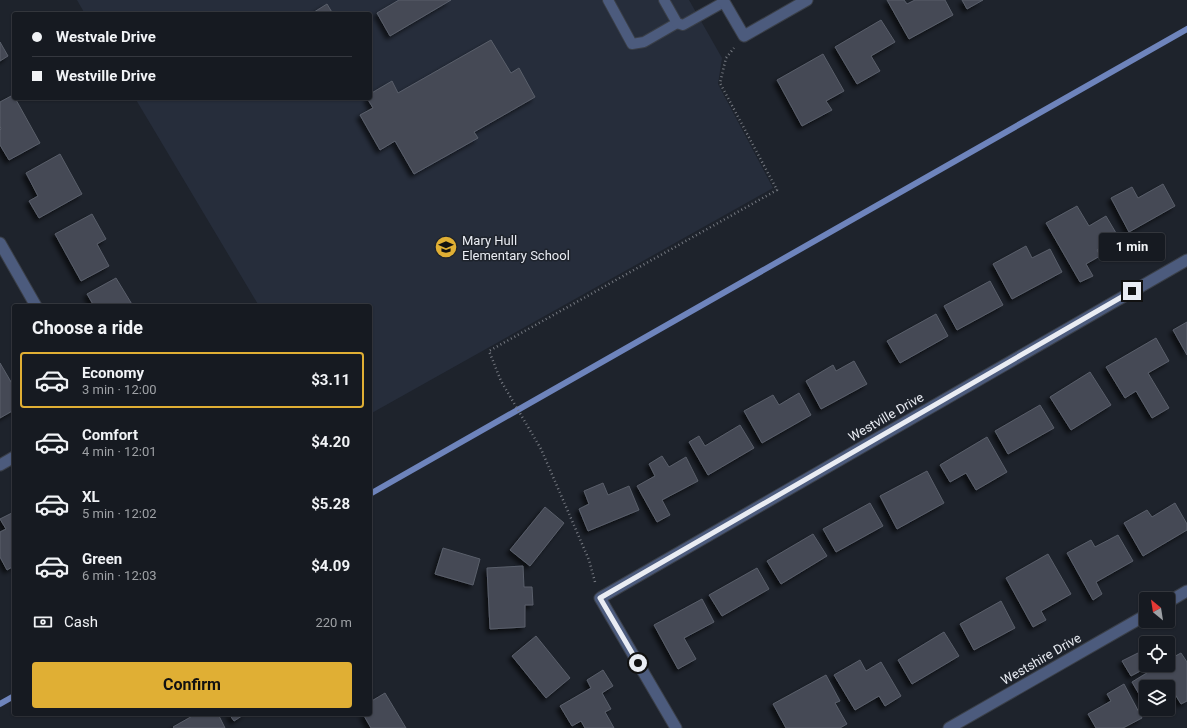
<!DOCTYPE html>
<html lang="en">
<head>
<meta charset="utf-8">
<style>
	:root { --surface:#161a21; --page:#1f232a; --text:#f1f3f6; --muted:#9ea1a5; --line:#35383f; --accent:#e0af34 }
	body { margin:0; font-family:Roboto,sans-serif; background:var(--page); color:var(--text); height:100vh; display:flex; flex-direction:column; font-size:15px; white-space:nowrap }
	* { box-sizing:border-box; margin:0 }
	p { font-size:13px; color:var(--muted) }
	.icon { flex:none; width:22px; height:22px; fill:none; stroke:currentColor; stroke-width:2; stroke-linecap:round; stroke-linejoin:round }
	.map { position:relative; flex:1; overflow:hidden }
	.sheet { position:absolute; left:12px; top:304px; width:360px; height:412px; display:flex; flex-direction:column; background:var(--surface); border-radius:4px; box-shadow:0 1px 3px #0004,0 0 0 1px var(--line) }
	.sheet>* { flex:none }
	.banner { position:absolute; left:12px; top:12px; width:360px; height:88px; border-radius:4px; box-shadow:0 1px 3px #0004,0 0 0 1px var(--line); display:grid; align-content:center; height:88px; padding:0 20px; background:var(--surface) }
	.needle { width:26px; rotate:330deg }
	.controls { position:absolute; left:1139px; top:592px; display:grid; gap:8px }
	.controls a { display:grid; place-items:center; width:36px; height:36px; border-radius:4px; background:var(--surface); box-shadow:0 1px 3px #0004,0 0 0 1px var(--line); font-size:20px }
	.end { position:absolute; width:18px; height:18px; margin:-9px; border:5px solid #e9ecf3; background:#111; box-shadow:0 0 0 2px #111 }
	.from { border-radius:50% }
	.bubble { position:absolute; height:28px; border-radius:4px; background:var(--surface); box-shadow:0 1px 3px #0004,0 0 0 1px var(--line); font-size:13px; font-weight:700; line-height:28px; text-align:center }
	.banner b { display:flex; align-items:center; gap:14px; height:38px; font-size:15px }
	.banner b+b { border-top:1px solid var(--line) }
	.banner i { width:10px; height:10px; background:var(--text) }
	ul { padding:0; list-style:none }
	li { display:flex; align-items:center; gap:12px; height:56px; margin:0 8px 6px; padding:0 12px; border:2px solid transparent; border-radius:4px }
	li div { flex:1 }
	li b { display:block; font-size:15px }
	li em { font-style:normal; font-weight:700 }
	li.on { border-color:var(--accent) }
	li>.icon { width:36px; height:36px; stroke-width:1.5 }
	h2 { padding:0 20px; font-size:18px; line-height:48px }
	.pay { display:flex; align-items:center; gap:10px; height:44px; padding:0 20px; font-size:15px }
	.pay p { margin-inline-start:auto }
	.cta { display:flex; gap:8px; margin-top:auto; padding:8px 20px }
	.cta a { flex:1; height:46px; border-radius:4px; background:var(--accent); color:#111; font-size:16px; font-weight:700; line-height:46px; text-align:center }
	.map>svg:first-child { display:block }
	.built { fill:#262d3b }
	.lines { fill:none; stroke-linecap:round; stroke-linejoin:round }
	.stream { stroke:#6e84bc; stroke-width:6 }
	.building { fill:#444954; stroke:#5a5f6b; filter:url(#shadow) }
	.service-casing { stroke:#3a3f48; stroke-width:12 }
	.minor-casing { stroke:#3a3f48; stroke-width:13 }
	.path { stroke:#767a82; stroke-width:2.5; stroke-dasharray:1 3; stroke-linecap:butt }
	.service { stroke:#4c5b7d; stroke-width:10 }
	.minor { stroke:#4c5b7d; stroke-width:11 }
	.route { stroke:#e9ecf3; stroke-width:5 }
	.labels { text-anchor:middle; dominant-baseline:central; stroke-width:3; stroke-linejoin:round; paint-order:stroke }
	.poi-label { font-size:13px; fill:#e9ecf3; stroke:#1e232c; text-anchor:start }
	.street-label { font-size:13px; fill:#e9ecf3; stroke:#1e232c }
</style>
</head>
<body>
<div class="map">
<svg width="1187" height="728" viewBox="0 0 1187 728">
	<defs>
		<filter id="shadow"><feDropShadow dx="-3.5" dy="3.5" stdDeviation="2" flood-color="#0009"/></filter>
	</defs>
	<rect width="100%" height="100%" fill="#1e232c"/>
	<!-- built -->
	<polygon class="built" points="77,0 689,0 722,58 718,84 773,188 370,414 370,306 259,306 135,98 370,98 370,14 85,14"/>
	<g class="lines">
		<!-- stream -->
		<g class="stream">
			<polyline points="370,494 1187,29"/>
			<polyline points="0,704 14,696"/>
		</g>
	</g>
	<!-- building -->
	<g class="building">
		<polygon points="399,0 451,0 390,36 377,13"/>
		<polygon points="887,0 904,0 907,4 915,0 945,0 953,15 909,39"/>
		<polygon points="962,0 983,0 967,9"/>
		<polygon points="327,4 333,14 311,14"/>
		<polygon points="881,20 895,42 871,56 880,71 857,84 835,47"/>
		<polygon points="491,40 511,73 519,68 535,97 474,132 478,138 414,174 395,141 380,150 360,115 373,108 367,98 370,98 370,94 392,81 398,93"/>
		<polygon points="0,42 8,56 0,61"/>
		<polygon points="823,54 844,91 826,101 832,110 802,126 777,80"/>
		<polygon points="13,95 14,98 15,98 40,143 9,160 0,145 0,130 1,129 0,126 0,102"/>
		<polygon points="60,154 82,194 39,218 29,201 38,196 26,173"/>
		<polygon points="1163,184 1175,206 1129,232 1111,198 1132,187 1138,198"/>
		<polygon points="1077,206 1089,226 1106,216 1119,238 1097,250 1100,256 1086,264 1093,276 1080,282 1046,223"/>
		<polygon points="92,214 106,239 97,244 109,266 81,281 55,234"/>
		<polygon points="1026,246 1032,258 1050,249 1062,272 1012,299 993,264"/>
		<polygon points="116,278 133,306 94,306 87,294"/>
		<polygon points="990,281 1003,305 957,330 944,306"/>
		<polygon points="936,314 948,336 900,363 887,341"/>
		<polygon points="1187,322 1187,355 1173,330"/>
		<polygon points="1156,338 1169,361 1148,373 1169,408 1152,418 1136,391 1125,398 1106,367"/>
		<polygon points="854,361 867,384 821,409 806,381 833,365 836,371"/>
		<polygon points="0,363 14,387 14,410 0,418"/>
		<polygon points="1090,372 1111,405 1071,430 1050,397"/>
		<polygon points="799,393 811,415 762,443 744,411 773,395 779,405"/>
		<polygon points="1040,405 1054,428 1008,454 995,431"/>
		<polygon points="740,425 754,448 708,475 689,442 699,436 705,446"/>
		<polygon points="987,437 1007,472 976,490 966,473 950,482 940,465"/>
		<polygon points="662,456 669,467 686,457 698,481 662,500 670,515 657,522 637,486 655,476 649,464"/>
		<polygon points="927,471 944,503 897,529 880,496"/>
		<polygon points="603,483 608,495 629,486 639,510 588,531 579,509 589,504 584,491"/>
		<polygon points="870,503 883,526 836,552 823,529"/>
		<polygon points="1175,503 1187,524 1187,530 1143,556 1124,523 1147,510 1152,517"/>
		<polygon points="545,507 564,523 530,566 510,550"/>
		<polygon points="14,512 14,566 7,570 0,557 0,532 6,529 0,519"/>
		<polygon points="813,534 827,556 781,584 767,561"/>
		<polygon points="1118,535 1133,561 1096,582 1102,594 1093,600 1067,553 1091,540 1095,547"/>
		<polygon points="443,548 480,559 473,585 435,574"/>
		<polygon points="1048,554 1071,594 1041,611 1046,620 1033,627 1006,578"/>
		<polygon points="523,566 524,587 532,587 533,605 525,605 525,627 490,629 487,568"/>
		<polygon points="757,568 769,589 722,616 709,595"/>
		<polygon points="702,599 714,622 684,638 696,659 678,669 654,625"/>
		<polygon points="1001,601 1015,628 974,650 960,624"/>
		<polygon points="944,632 959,656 912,684 898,660"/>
		<polygon points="536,636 570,678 546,698 512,656"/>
		<polygon points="1140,652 1148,667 1131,676 1122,661"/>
		<polygon points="1181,653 1187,662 1187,701 1181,704 1173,691 1168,694 1168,687 1146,687 1146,706 1132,682 1160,665 1168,665 1168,660"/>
		<polygon points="860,660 866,671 881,662 901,696 885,706 879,696 855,710 834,675"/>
		<polygon points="603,670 613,686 602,693 611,709 605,712 614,728 585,728 581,721 572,726 560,706 591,688 587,680"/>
		<polygon points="826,675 840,701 835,703 847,724 840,728 786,728 773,704"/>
		<polygon points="1124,684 1142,718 1123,728 1096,728 1088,714 1111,701 1107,694"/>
		<polygon points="385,693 406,728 371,728 363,714 370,714 370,702"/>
		<polygon points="196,714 218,714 225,728 174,728 173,727"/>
		<polygon points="229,714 245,714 234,721"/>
	</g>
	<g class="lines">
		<!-- service casing -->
		<g class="service-casing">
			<g id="service">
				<polyline points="608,0 632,44 644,42 677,23"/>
				<polyline points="664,0 677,23 683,25 724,2"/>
			</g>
		</g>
		<!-- minor casing -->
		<g class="minor-casing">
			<g id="minor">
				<polyline points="723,0 744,36 807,0"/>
				<polyline points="0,243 36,306"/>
				<polyline points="0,465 14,457"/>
				<polyline points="1168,602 1187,591"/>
				<polyline points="676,728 600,598 1187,260"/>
				<polyline points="949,728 1146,615"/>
			</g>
		</g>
		<!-- path -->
		<polyline class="path" points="595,582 589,560 541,449 501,381 489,351 777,190 720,83 726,58 734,48"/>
		<!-- service -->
		<use href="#service" class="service"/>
		<!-- minor -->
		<use href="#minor" class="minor"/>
	</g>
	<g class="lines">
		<!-- route -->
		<polyline class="route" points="638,663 600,598 1132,291"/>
	</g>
	<!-- icons -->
	<defs>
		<g id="school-disc" transform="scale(1.15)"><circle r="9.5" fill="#e0af34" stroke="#1e232c"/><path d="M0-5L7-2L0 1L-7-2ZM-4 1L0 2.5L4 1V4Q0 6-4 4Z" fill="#111"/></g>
	</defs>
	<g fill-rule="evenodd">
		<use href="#school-disc" x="446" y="247"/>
	</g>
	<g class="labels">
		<!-- poi labels -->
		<g class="poi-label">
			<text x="462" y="240">Mary Hull<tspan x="462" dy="15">Elementary School</tspan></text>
		</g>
		<!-- street labels -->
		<g class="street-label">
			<text transform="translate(886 417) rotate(-30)">Westville Drive</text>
			<text transform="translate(1041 659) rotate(-30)">Westshire Drive</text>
		</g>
	</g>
</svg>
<div class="controls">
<a><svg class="needle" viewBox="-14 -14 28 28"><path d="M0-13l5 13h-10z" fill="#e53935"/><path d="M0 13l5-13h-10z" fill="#9ea1a5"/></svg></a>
<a><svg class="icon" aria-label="locate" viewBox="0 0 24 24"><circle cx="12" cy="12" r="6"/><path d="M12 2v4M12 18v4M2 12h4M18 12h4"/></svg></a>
<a><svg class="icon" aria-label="layers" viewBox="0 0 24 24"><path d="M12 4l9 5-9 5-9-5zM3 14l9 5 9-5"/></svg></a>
</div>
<i class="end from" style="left:638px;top:663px"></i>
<i class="end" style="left:1132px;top:291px"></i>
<div class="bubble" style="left:1099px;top:233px;width:66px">1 min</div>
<div class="banner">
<b><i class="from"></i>Westvale Drive</b>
<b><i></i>Westville Drive</b>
</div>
<section class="sheet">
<h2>Choose a ride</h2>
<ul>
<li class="on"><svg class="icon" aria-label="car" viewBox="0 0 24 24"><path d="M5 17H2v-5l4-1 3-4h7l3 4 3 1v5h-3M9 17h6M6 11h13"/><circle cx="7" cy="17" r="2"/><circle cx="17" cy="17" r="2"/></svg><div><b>Economy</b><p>3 min · 12:00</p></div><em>$3.11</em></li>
<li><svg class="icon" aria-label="car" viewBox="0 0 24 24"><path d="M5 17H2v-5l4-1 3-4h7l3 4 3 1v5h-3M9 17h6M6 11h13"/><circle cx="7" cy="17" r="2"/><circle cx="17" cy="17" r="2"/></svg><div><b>Comfort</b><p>4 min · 12:01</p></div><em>$4.20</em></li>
<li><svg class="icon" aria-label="car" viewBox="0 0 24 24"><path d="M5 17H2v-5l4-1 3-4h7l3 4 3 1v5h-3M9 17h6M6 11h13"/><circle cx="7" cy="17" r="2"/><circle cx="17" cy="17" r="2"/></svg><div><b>XL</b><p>5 min · 12:02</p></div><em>$5.28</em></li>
<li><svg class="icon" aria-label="car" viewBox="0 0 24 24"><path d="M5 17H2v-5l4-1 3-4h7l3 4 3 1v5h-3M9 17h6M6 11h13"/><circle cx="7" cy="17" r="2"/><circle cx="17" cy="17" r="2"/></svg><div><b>Green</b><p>6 min · 12:03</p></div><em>$4.09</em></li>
</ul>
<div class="pay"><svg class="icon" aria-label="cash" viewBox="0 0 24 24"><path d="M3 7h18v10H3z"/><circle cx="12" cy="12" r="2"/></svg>Cash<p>220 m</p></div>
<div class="cta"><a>Confirm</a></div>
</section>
</div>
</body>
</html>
